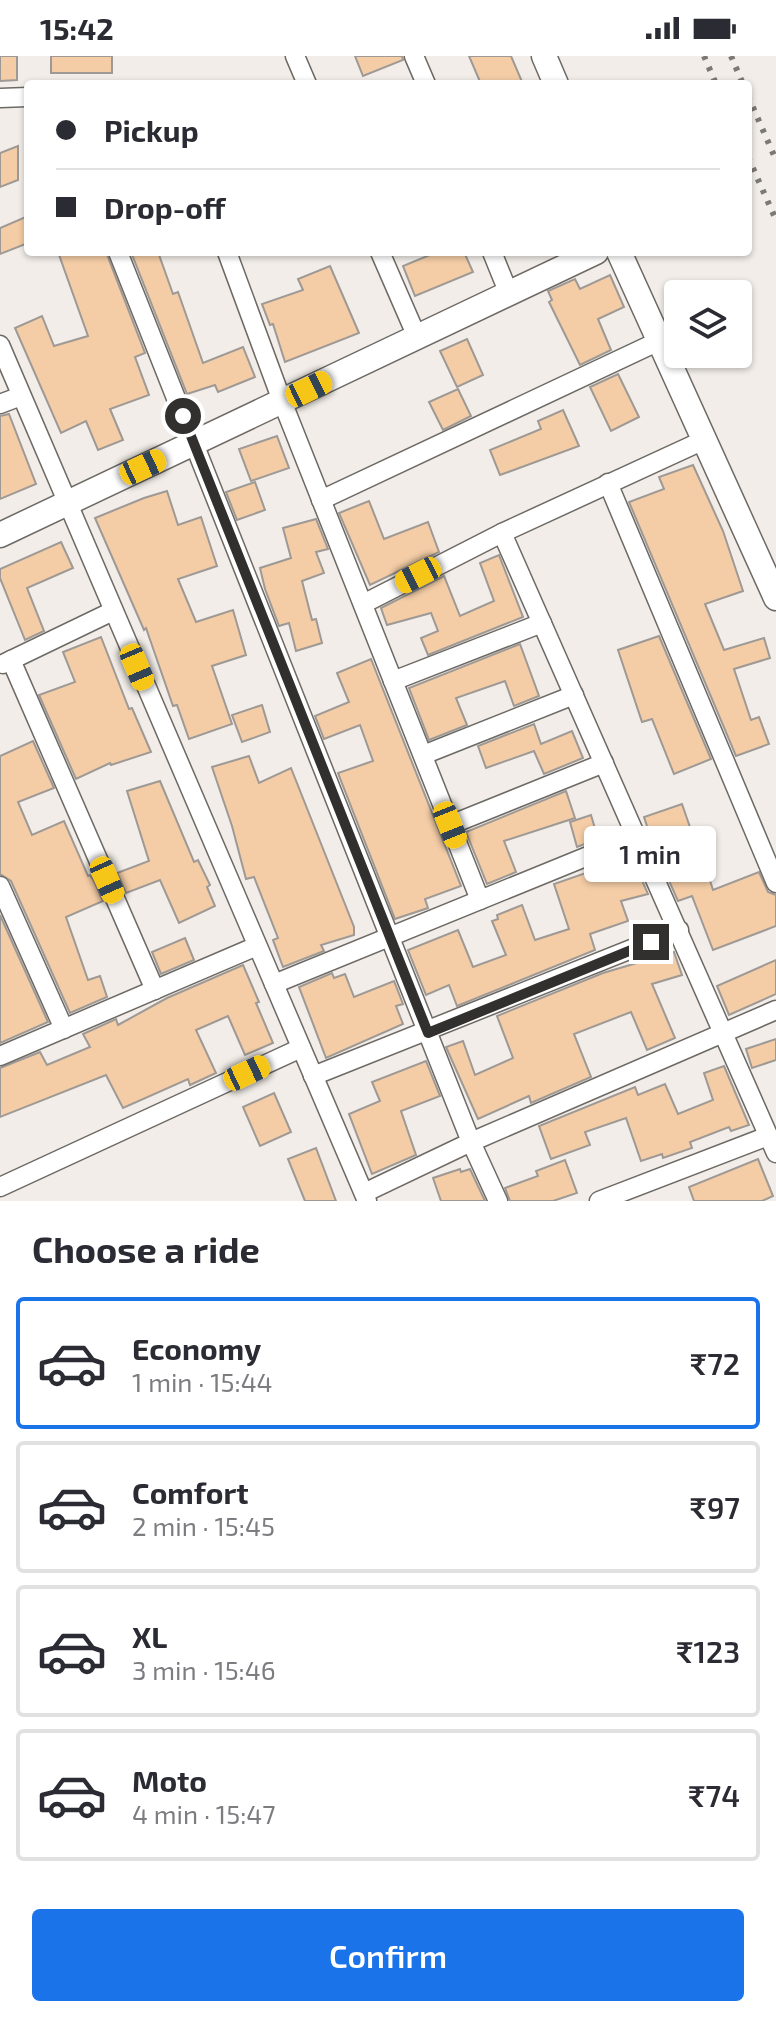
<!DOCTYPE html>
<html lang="en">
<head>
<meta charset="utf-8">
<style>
	:root { --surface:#fff; --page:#f7f7f7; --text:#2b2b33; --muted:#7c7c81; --line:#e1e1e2; --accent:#1a73e8 }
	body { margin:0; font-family:"Exo 2",sans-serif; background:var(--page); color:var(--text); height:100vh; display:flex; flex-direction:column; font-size:30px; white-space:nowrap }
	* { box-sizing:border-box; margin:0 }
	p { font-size:26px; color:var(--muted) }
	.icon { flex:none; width:44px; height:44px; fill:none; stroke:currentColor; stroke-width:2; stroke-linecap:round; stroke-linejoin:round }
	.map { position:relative; height:1145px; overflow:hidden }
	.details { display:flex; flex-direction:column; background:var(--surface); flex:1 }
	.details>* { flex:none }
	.hud { position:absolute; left:24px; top:24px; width:728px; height:176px; border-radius:8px; box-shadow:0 2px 6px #0004; display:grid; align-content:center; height:176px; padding:0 32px; background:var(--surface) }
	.fabs { position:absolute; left:664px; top:224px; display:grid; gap:16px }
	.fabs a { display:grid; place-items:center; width:88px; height:88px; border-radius:8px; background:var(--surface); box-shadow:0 2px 6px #0004; font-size:40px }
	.end { position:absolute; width:36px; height:36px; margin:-18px; border:10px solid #32302e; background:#fff; box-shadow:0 0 0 4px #fff }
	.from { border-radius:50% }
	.bubble { position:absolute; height:56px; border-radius:8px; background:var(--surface); box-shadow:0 2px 6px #0004; font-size:26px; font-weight:600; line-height:56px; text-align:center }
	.car { position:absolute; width:24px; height:48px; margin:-24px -12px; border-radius:10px; box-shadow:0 0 6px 2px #0007; background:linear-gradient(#f5c518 24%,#345 0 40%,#f5c518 0 76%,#345 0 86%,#f5c518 0) }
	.hud b { display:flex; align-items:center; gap:28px; height:76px; font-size:30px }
	.hud b+b { border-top:2px solid var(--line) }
	.hud i { width:20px; height:20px; background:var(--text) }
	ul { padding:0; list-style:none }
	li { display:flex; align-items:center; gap:24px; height:132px; margin:0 16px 12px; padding:0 16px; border:4px solid var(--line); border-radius:8px }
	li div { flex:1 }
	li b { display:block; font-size:30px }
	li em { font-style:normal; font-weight:600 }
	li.current { border-color:var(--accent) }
	li>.icon { width:72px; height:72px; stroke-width:1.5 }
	h2 { padding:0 32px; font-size:36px; line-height:96px }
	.button { display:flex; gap:16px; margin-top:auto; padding:16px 32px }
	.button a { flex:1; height:92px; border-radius:8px; background:var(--accent); color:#fff; font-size:32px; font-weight:600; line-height:92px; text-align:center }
	.status { display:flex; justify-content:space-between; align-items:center; height:56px; padding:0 40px; background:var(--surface); direction:ltr }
	.status svg { height:22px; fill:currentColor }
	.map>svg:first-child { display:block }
	.building { fill:#f4cda6; stroke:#9e9995; stroke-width:2 }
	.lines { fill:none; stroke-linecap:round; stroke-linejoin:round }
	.minor-casing { stroke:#6d6964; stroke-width:21 }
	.tertiary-casing { stroke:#6d6964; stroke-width:27 }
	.minor { stroke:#fff; stroke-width:18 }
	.tertiary { stroke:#fff; stroke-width:24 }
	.rail { stroke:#7b7875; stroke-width:6; stroke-dasharray:4 8; stroke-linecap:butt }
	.route { stroke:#32302e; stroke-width:10 }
</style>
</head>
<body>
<div class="status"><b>15:42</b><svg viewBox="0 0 49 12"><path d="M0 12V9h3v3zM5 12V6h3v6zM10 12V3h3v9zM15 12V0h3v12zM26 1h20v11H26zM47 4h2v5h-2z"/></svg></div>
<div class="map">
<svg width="776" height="1145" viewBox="0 0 776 1145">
	<rect width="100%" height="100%" fill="#f2ede8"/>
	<!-- building -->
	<g class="building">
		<polygon points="0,0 17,0 17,24 0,25"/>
		<rect x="51" y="0" width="61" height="17"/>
		<polygon points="355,0 402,0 403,4 363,20"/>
		<polygon points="469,0 511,0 523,28 481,28"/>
		<polygon points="18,90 18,124 0,131 0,97"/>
		<polygon points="28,160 28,187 0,198 0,172"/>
		<polygon points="58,196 106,196 145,297 135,301 149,339 110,353 123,384 98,394 86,365 61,377 15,272 42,260 54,290 88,280"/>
		<polygon points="131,196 158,196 173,238 178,236 203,307 243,291 255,321 218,336 215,329 187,338"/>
		<polygon points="437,196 464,196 473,216 415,240 403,210"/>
		<polygon points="330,210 359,277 285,306 273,268 270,269 262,248 303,234 298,223"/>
		<polygon points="610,219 624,251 598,263 611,294 580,309 549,246 552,244 548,235 575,223 580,233"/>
		<polygon points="467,283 483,319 457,331 440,295"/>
		<polygon points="618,318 639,361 611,375 590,331"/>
		<polygon points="458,333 471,360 443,374 429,346"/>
		<polygon points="563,354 579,390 500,419 490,394 541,373 538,365"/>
		<polygon points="9,358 36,428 0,443 0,360"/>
		<polygon points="277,380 289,412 251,425 239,393"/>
		<polygon points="693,409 723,475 743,535 705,548 724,594 764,582 770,602 734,613 751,664 759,661 769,688 736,700 629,446 664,433 659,421"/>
		<polygon points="255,426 265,454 237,464 226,436"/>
		<polygon points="167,435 178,469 201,461 217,510 178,523 196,566 233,554 246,599 212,610 232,668 189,683 177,649 173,650 146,572 144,574 95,462 144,442"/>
		<polygon points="369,445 384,483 428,466 439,496 370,529 339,457"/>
		<polygon points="316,463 328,493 316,496 324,517 302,525 312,564 316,563 322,587 296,595 289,567 279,570 265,533 260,512 291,502 283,472"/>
		<polygon points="61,486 73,512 27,532 44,575 25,584 0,522 0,513"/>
		<polygon points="499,499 523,561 428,599 421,582 438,575 431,557 387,569 381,552 444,520 460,560 494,545 480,507"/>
		<polygon points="659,580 711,703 674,718 652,663 642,666 618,594"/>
		<polygon points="101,581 129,653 132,652 151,696 111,709 110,707 76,723 39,639 75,626 63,596"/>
		<polygon points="520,588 539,640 514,650 505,625 456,642 467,669 429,684 409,632"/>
		<polygon points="371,603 461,830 425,843 428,852 395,863 338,717 373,705 360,669 324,683 315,660 349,646 337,617"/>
		<polygon points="262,649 270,676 242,686 232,659"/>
		<polygon points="534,668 541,688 572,675 583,702 544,718 534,695 486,712 478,690"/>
		<polygon points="33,685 54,732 18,746 32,779 64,765 88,820 90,819 94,825 103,845 66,861 88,924 100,920 107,941 70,957 11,825 0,818 0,700"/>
		<polygon points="249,700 259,727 291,712 354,871 354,879 321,889 324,895 283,911 273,884 278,882 254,821 246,823 232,770 212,711"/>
		<polygon points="160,725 194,806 198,804 210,829 207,831 215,850 179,867 160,824 126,837 117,817 149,805 127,735"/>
		<polygon points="566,735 575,762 504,785 516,816 487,828 466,776"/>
		<polygon points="682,748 692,777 695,777 713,834 759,816 768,836 776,839 776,870 713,894 692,840 678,845 654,791 644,761"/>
		<polygon points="591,759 598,783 577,791 570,766"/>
		<polygon points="630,797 648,838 621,845 628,865 590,878 595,894 457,950 449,929 426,939 408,894 458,874 473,911 506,899 492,865 498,863 497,859 522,849 535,884 569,873 554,828 586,817 585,814"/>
		<polygon points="0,859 48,966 0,987"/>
		<polygon points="185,882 194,904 161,918 152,896"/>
		<polygon points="674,896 682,919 652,928 675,982 647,994 631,956 574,978 591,1021 531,1047 529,1040 478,1063 446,991 463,985 475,1019 513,1002 497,960 603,917"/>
		<polygon points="776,904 776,938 729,959 717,930"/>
		<polygon points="243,909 259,946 256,947 273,987 245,999 228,960 196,974 216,1017 190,1029 188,1023 123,1052 106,1019 0,1061 0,1012 40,996 47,1009 90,991 83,978 116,963 118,969 167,942"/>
		<polygon points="332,917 334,922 345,918 354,941 394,925 403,948 396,950 403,968 326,1002 299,931"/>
		<polygon points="776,983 776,1004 752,1012 746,993"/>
		<polygon points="426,1005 440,1040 401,1055 416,1099 372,1118 349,1058 380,1045 372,1026"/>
		<polygon points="724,1010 749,1069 731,1075 729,1071 690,1086 692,1092 663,1102 662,1098 641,1105 626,1062 585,1076 590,1089 551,1103 539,1070 635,1031 638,1039 665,1028 678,1058 713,1044 704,1017"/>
		<polygon points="274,1037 291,1076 260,1090 243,1051"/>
		<polygon points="316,1092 336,1145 305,1145 288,1103"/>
		<polygon points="758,1103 773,1140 762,1145 694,1145 689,1131"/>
		<polygon points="565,1104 577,1137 553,1145 510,1145 505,1132 538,1120 536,1115"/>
		<polygon points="460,1113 461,1116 470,1113 485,1145 441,1145 433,1122"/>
	</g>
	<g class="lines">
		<!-- minor casing -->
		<g class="minor-casing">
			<g id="minor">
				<polyline points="295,0 307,28"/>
				<polyline points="414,0 426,28"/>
				<polyline points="0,42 28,41"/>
				<polyline points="118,196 471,1086 364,1137"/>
				<polyline points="227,196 282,345 480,844"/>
				<polyline points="380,196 417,281"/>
				<polyline points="492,196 509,238"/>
				<polyline points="0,289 367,1145"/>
				<polyline points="0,348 21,340"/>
				<polyline points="704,384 502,477 776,1097"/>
				<polyline points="608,427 776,827"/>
				<polyline points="321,444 659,285"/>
				<polyline points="363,548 502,477"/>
				<polyline points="11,604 155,934"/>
				<polyline points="3,608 113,555"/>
				<polyline points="393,625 542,567"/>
				<polyline points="423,699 574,639"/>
				<polyline points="450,769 604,707"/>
				<polyline points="0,830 64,973"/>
				<polyline points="274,928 637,780"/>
				<polyline points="0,1000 257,890"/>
				<polyline points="313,1020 679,874"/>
				<polyline points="0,1131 301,992"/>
				<polyline points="498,1145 471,1086 776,954"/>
				<polyline points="599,1145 768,1080"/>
			</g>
		</g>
		<!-- tertiary casing -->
		<g class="tertiary-casing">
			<g id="tertiary">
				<polyline points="544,0 556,28"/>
				<polyline points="619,196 776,542"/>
				<polyline points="0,479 596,196"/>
			</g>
		</g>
		<!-- minor -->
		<use href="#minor" class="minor"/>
		<!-- tertiary -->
		<use href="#tertiary" class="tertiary"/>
		<!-- rail -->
		<g class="rail">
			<polyline points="704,0 716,28"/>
			<polyline points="731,0 743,28"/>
			<polyline points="748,40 776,104"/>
			<polyline points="748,101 776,164"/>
		</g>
	</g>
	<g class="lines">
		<!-- route -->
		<polyline class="route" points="183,360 428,977 651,886"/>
	</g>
</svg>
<div class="fabs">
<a><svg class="icon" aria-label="layers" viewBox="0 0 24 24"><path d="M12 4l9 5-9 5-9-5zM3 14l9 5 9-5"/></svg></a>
</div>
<i class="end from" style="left:183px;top:360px"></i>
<i class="end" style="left:651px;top:886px"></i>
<div class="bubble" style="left:584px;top:770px;width:132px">1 min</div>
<i class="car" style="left:309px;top:333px;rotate:64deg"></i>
<i class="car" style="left:143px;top:411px;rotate:65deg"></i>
<i class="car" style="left:418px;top:519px;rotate:243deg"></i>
<i class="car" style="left:137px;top:611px;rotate:157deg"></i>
<i class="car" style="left:450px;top:769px;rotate:158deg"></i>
<i class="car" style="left:107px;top:824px;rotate:156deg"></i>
<i class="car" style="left:247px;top:1017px;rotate:65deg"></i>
<div class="hud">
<b><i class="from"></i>Pickup</b>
<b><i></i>Drop-off</b>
</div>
</div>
<section class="details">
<h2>Choose a ride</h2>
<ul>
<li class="current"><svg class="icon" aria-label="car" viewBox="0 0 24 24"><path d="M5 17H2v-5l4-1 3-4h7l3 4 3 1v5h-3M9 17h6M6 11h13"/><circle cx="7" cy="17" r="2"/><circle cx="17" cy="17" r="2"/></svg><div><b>Economy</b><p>1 min · 15:44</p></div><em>₹72</em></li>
<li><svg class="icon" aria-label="car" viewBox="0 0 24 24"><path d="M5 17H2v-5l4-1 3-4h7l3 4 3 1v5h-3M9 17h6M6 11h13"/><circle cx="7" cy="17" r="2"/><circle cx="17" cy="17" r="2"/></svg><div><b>Comfort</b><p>2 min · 15:45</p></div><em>₹97</em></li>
<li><svg class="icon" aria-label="car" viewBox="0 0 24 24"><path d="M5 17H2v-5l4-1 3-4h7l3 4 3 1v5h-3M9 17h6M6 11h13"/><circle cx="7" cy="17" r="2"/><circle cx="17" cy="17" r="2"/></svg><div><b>XL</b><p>3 min · 15:46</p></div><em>₹123</em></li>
<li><svg class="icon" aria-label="car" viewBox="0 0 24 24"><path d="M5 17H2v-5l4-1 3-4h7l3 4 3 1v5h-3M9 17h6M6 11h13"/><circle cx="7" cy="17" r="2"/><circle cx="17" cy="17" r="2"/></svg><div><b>Moto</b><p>4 min · 15:47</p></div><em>₹74</em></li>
</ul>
<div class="button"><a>Confirm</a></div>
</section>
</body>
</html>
